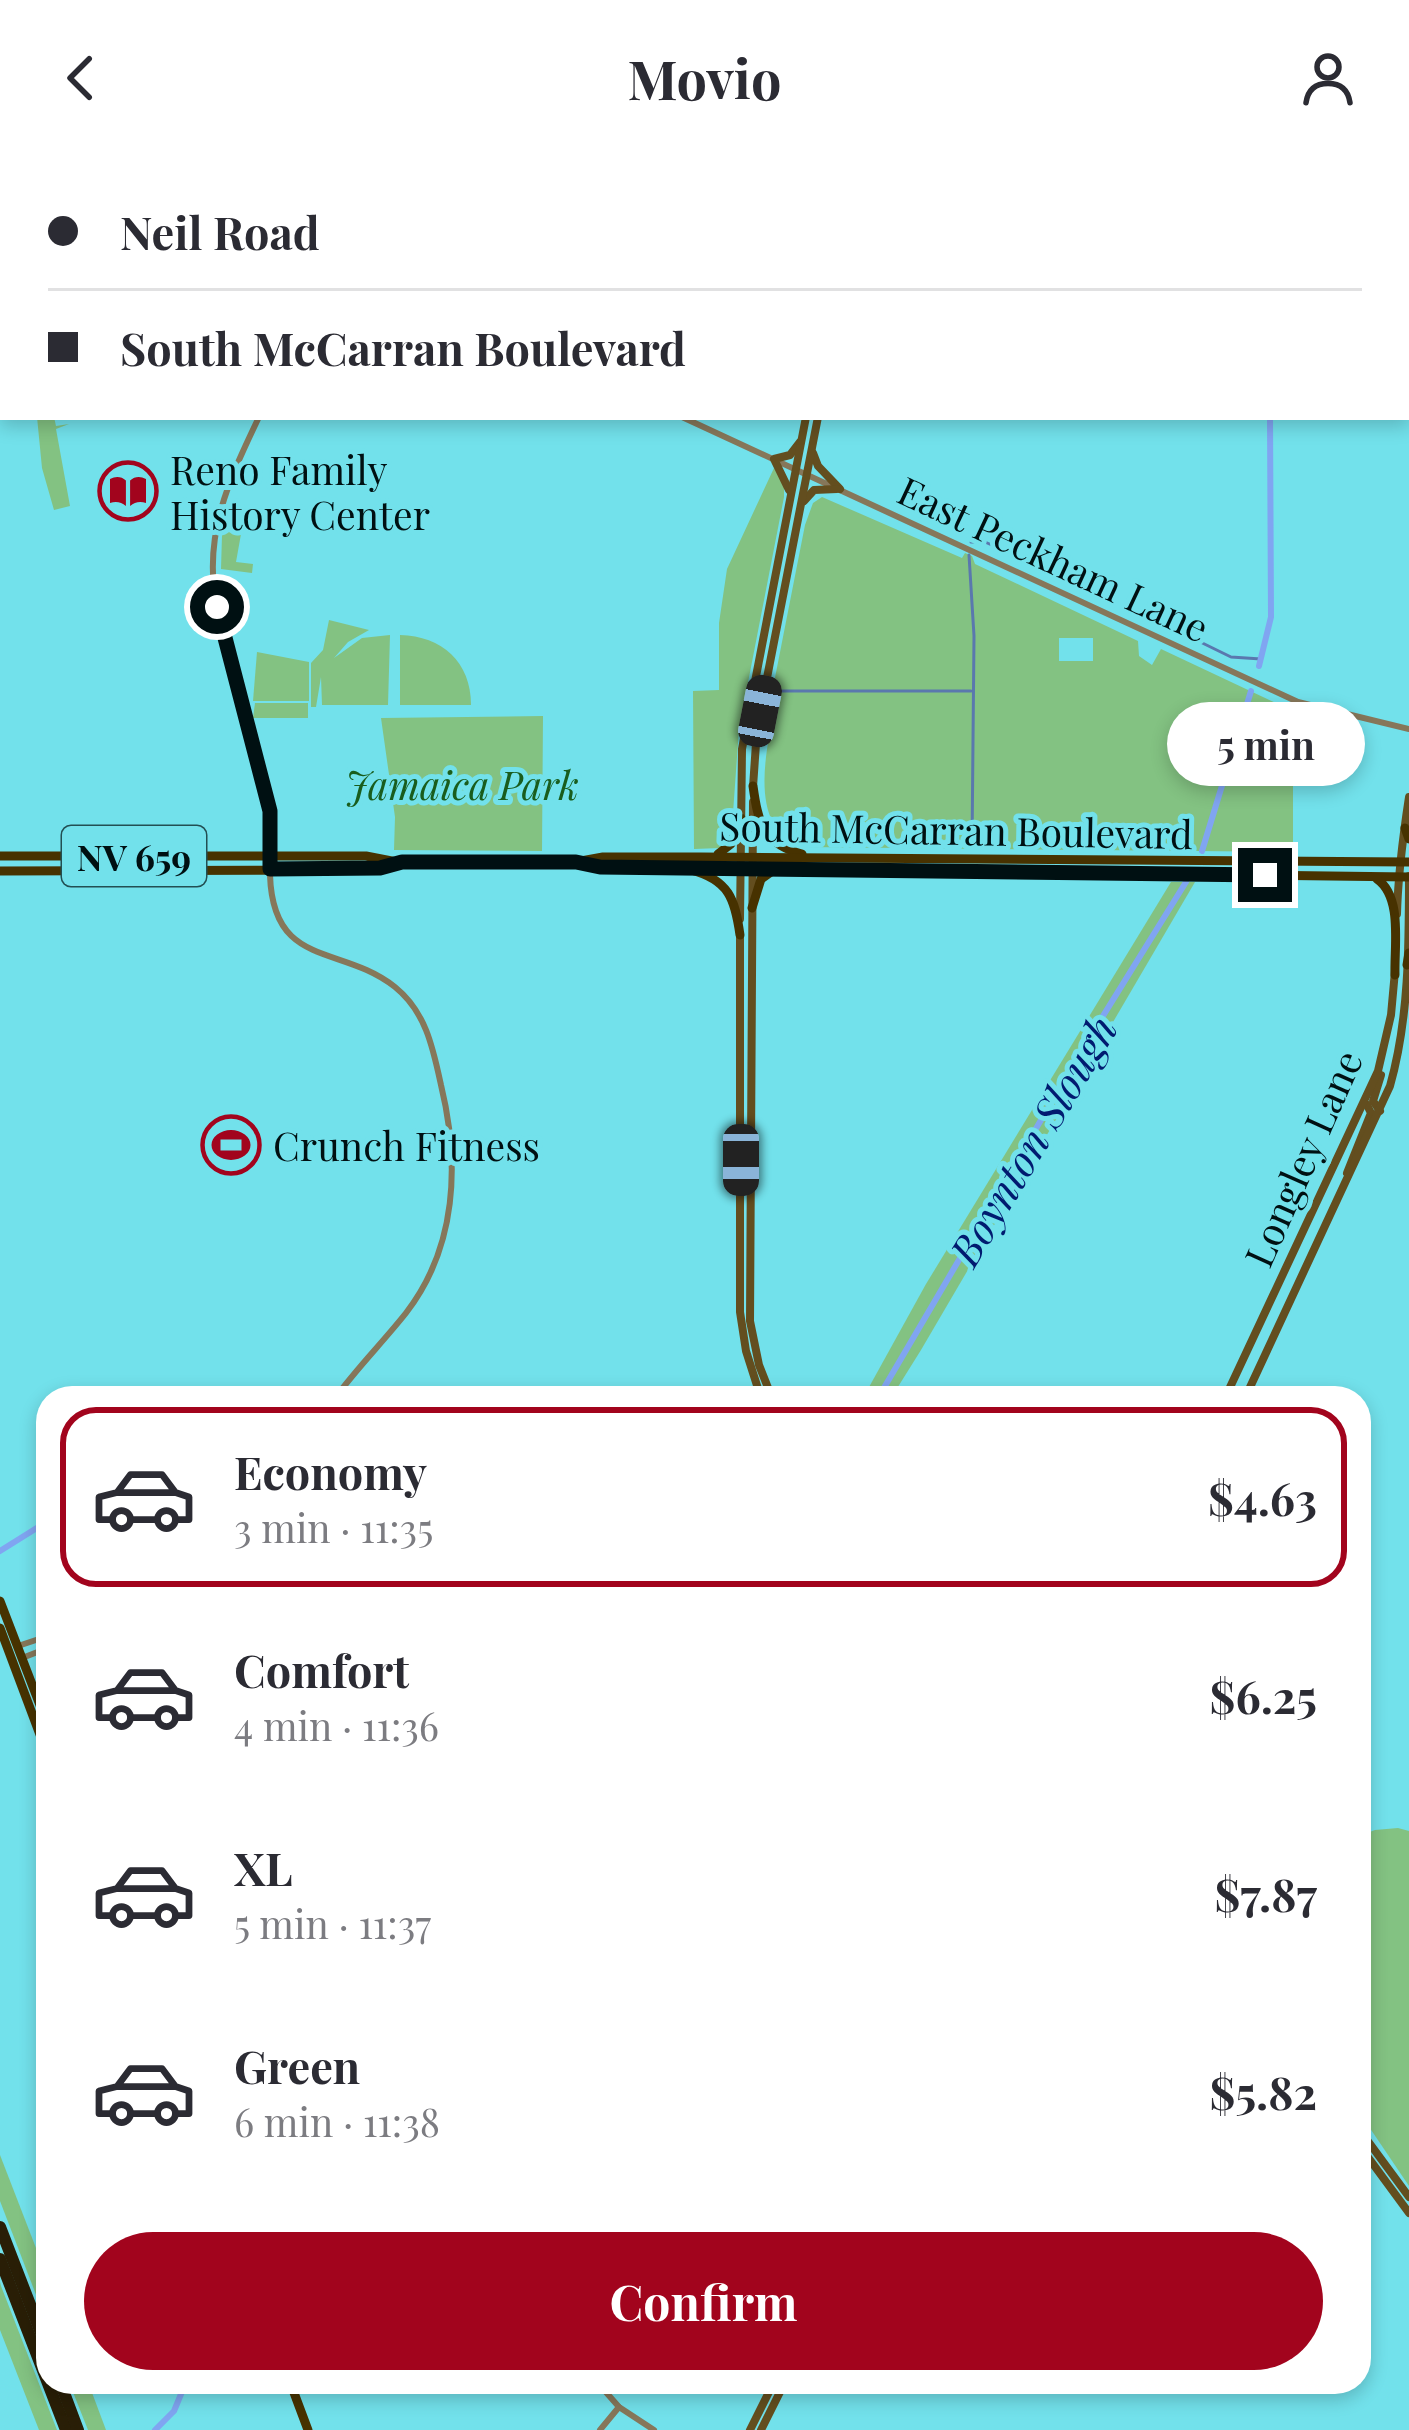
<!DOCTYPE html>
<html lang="en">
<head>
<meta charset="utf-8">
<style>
	:root { --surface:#fff; --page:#f7f7f7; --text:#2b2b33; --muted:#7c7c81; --line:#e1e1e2; --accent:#a2041d }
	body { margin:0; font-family:"Playfair Display",serif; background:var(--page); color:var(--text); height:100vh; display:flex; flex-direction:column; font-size:45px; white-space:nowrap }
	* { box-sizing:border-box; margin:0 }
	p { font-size:39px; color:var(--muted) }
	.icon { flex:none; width:66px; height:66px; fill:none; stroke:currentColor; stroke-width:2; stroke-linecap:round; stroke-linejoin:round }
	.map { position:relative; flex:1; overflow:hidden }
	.panel { position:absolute; left:36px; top:1230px; width:1335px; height:1008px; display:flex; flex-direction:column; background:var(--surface); border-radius:36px; box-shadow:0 6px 18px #0003 }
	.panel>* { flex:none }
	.banner { position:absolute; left:0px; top:0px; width:1410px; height:264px; box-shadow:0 6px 18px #0003; display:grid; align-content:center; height:264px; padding:0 48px; background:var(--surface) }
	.end { position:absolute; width:54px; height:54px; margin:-27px; border:15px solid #001012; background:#fff; box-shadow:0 0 0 6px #fff }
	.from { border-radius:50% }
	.bubble { position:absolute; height:84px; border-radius:42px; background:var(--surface); box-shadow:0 6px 18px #0003; font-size:39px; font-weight:700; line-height:84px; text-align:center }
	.car { position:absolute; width:36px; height:72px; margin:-36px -18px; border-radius:15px; box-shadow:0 0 9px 3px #0007; background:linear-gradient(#222 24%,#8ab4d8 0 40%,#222 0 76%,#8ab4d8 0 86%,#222 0) }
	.banner b { display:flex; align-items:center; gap:42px; height:114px; font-size:45px }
	.banner b+b { border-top:3px solid var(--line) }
	.banner i { width:30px; height:30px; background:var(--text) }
	ul { padding:21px 0 0; list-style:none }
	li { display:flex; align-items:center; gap:36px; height:180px; margin:0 24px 18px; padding:0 24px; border:6px solid transparent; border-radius:36px }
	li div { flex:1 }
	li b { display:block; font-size:45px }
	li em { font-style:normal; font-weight:700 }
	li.active { border-color:var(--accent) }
	li>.icon { width:108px; height:108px; stroke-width:1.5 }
	.action { display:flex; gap:24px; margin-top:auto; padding:24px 48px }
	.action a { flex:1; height:138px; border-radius:72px; background:var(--accent); color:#fff; font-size:48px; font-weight:700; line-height:138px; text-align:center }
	header { display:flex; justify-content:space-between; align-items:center; height:156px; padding:0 48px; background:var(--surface); font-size:54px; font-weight:700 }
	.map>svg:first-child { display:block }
	.green { fill:#83c282; fill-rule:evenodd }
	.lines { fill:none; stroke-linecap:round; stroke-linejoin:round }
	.stream { stroke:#5a78ae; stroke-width:3 }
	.canal { stroke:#80a5f1; stroke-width:6 }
	.taxiway { stroke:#54a9b1; stroke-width:15 }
	.runway { stroke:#54a9b1; stroke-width:36 }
	.tertiary { stroke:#86775a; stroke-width:6 }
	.secondary { stroke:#634e1f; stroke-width:8 }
	.primary { stroke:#473200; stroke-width:9 }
	.motorway { stroke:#291e06; stroke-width:12 }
	.route { stroke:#001012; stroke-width:15 }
	.labels { text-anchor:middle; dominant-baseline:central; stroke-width:10; stroke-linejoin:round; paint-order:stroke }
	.shield { fill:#72e1eb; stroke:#224f53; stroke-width:3 }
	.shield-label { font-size:36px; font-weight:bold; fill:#001012 }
	.poi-label { font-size:39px; fill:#001012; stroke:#72e1eb; text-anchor:start }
	.street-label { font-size:39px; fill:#001012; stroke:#72e1eb }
	.park-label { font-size:39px; font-style:italic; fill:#195d1d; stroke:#72e1eb }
	.water-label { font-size:42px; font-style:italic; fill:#011b70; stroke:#72e1eb }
</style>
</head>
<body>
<header><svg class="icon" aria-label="back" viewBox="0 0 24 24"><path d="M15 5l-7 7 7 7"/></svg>Movio<svg class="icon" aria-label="person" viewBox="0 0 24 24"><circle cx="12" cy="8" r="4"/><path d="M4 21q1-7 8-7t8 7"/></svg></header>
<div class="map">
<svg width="1409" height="2274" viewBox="0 0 1409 2274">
	<rect width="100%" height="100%" fill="#72e1eb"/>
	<!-- green -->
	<g class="green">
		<polygon points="37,261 54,261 56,270 69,268 56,273 70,350 54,354 42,312"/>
		<polygon points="774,312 784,329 784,341 739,573 732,671 720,692 694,693 693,535 719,534 719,467 727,413"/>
		<path d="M 822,341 L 962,402 L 965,397 L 972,400 L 975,408 L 1138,485 L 1139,500 L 1152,509 L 1161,493 L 1293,555 L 1293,696 L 807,691 C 747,678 765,598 775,552 L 771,542 L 805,369 L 813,347 ZM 1059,482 L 1093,482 L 1093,505 L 1059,505 Z"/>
		<polygon points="227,376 241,378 236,406 253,408 252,417 221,413 222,379"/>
		<polygon points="329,464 369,474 348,486 334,502 362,482 390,479 388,549 322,549 321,521 316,551 311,551 311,507 323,494"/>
		<path d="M 400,479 C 442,480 471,506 471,549 L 400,549 Z"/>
		<polygon points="257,496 309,506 309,545 253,545"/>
		<polygon points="255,547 308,547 308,562 253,562"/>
		<polygon points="543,560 542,695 394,694 395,661 381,562"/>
		<polygon points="1171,726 1195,726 921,1194 891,1242 863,1242 926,1128"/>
		<polygon points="1398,1672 1409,1675 1409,2030 1359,1956 1359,1680 1375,1674"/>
		<polygon points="0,1999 48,2123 48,2170 0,2045"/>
		<polygon points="0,2126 1,2130 57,2274 39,2274 0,2174"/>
		<polygon points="69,2226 88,2226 106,2274 88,2274"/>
	</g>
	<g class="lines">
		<!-- stream -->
		<g class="stream">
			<polyline points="971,386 985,386 1012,398"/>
			<polyline points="969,399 974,480 972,691"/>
			<polyline points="1141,457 1231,501 1261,503"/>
			<polyline points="775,535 971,535"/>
		</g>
		<!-- canal -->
		<g class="canal">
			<polyline points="1266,0 1267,3"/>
			<polyline points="1259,510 1271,461 1270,261"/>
			<polyline points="1202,695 1251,535"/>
			<polyline points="878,1242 1085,889 1186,726"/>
			<polyline points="0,1395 48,1365"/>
			<polyline points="155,2274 174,2255 186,2226"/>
		</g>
		<!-- taxiway -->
		<g class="taxiway">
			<polyline points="922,3 922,0"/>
			<polyline points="980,3 980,0"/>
		</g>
		<!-- runway -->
		<polyline class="runway" points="1077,3 1077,0"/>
		<!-- tertiary -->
		<g class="tertiary">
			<polyline points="117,0 124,3"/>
			<polyline points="332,0 333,3"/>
			<path d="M 259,261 C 229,324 202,380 217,451 L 272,663 L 272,703"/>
			<polyline points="682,261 1298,546 1409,573"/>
			<path d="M 270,655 C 265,676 269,698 270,719 C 273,813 341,788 395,831 C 426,856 433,892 441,929 C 460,1007 457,1091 406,1157 C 383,1186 357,1212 335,1242"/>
			<polyline points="18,1490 48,1480"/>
			<polyline points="22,1502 48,1492"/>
			<polyline points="597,2226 619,2251 654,2274"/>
			<polyline points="600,2274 619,2251"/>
		</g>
		<!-- secondary -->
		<g class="secondary">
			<polyline points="658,0 660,3"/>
			<polyline points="669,0 670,3"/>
			<polyline points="813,297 818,310 840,333"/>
			<polyline points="789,334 774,303 790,299 800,286"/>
			<polyline points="804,345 814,334 837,333"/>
			<polyline points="753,631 757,573 818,261"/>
			<polyline points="753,646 750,1165 759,1209 772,1242"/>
			<path d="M 1397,758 C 1398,719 1403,680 1409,641"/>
			<polyline points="740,763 742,593 806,261"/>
			<polyline points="740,778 740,1156 746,1195 761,1242"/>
			<polyline points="1380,955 1373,945 1381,919"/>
			<polyline points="1347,1017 1371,957 1367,949"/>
			<polyline points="1225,1242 1378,915 1391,859 1395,815"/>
			<path d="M 1245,1242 L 1390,930 C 1409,863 1409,790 1409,720"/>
			<polyline points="1359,1973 1409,2041"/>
			<polyline points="1359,1989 1409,2057"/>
			<polyline points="750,2274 774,2226"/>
			<polyline points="761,2274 785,2226"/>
		</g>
		<!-- primary -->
		<g class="primary">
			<path d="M 753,630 C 758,666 763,688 802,698"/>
			<polyline points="1405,672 1409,683"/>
			<polyline points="718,698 731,688 741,662"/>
			<polyline points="0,700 366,700 402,707 576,707 600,711 1409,721"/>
			<polyline points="581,705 603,701 701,701 1409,706"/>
			<path d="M 691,714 C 729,724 735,743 740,779"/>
			<polyline points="0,715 358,714 402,707"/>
			<path d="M 1377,723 C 1403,741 1394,790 1395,819"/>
			<polyline points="752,752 761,723 775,713"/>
			<polyline points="1407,809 1409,797"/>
			<polyline points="0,1445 48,1570"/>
			<polyline points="0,1472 48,1600"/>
			<polyline points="290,2226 308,2274"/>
		</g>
		<!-- motorway -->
		<g class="motorway">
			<polyline points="0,2071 48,2195"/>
			<polyline points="0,2103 66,2274"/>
			<polyline points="60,2226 78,2274"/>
		</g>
	</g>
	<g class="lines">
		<!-- route -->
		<polyline class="route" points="217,451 270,655 270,713 380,712 402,706 576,706 600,711 1265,719"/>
	</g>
	<!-- icons -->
	<defs>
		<g id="library-ring" transform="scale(3)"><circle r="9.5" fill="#72e1eb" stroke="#a2041d" stroke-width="1.5"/><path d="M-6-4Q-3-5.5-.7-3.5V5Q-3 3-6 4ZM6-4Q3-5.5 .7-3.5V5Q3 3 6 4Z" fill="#a2041d"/></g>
		<g id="stadium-ring" transform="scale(3)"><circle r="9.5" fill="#72e1eb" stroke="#a2041d" stroke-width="1.5"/><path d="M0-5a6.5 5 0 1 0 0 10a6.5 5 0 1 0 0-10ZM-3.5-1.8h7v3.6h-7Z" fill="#a2041d"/></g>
	</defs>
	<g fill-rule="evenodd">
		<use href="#library-ring" x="128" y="335"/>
		<use href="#stadium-ring" x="231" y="989"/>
	</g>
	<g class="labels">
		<!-- shield labels -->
		<rect class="shield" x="62" y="670" width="144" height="60" rx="9"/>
		<g class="shield-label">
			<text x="134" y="700">NV 659</text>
		</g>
		<!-- poi labels -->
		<g class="poi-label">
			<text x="170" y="313">Reno Family<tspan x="170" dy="45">History Center</tspan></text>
			<text x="273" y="989">Crunch Fitness</text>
		</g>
		<!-- street labels -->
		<g class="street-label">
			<text transform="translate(1054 402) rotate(25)">East Peckham Lane</text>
			<text transform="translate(956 673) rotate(1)">South McCarran Boulevard</text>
			<text transform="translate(1302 1002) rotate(-66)">Longley Lane</text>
		</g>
		<!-- park labels -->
		<g class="park-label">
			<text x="462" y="628">Jamaica Park</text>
		</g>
		<!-- water labels -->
		<g class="water-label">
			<text transform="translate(1032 984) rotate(-59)">Boynton Slough</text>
		</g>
	</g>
</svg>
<i class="end from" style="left:217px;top:451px"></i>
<i class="end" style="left:1265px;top:719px"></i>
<div class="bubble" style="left:1167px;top:546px;width:198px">5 min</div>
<i class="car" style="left:760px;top:555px;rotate:11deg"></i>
<i class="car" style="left:741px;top:1004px;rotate:180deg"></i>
<div class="banner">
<b><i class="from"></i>Neil Road</b>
<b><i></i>South McCarran Boulevard</b>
</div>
<section class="panel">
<ul>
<li class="active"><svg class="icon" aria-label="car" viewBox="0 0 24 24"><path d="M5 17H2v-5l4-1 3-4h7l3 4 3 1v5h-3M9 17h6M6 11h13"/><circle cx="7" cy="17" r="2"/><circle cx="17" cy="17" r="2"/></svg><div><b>Economy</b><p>3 min · 11:35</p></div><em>$4.63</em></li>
<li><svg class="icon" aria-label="car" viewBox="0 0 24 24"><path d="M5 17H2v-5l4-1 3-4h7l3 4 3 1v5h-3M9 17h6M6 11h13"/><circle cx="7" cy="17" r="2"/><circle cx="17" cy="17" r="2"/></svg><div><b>Comfort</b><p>4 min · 11:36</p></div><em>$6.25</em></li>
<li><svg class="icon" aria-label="car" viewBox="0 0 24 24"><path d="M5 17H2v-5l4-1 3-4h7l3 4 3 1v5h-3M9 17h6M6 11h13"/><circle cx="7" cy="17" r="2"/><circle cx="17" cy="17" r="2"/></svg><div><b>XL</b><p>5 min · 11:37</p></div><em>$7.87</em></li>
<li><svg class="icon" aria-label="car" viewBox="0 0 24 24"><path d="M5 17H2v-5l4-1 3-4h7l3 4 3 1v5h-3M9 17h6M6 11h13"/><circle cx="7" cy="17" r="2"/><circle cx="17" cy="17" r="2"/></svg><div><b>Green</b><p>6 min · 11:38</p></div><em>$5.82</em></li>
</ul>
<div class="action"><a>Confirm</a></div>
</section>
</div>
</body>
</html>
